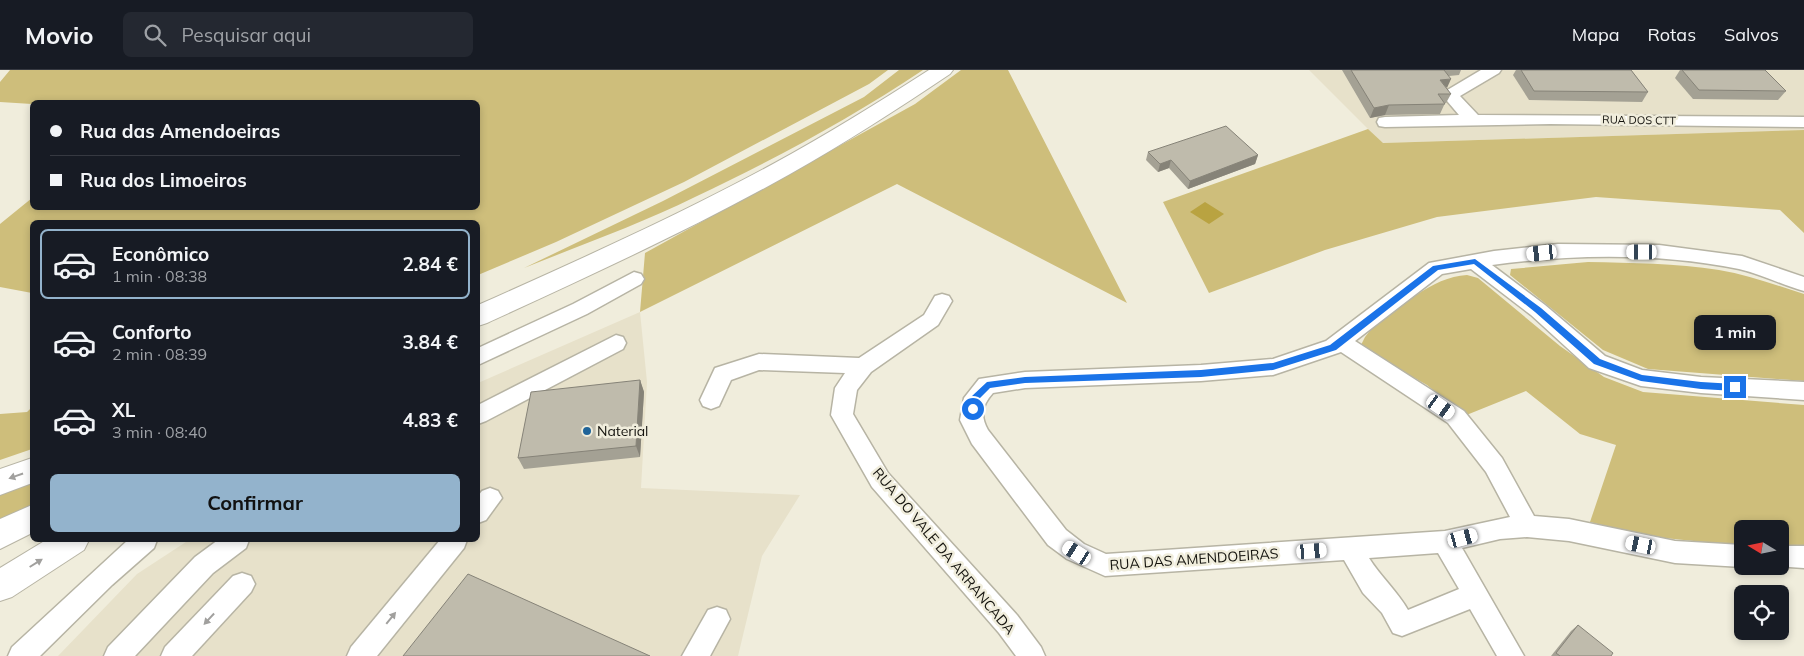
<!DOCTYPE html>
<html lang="pt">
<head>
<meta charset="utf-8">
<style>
	:root { --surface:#171b24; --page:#242831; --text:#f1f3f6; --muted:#9ea1a6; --line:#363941; --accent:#93b3cc }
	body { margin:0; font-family:Mulish,sans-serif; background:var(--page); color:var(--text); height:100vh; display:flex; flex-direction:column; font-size:19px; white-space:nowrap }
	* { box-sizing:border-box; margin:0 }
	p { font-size:16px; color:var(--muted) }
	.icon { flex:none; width:28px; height:28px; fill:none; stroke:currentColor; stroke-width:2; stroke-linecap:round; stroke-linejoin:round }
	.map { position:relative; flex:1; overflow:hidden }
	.side { position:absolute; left:30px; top:150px; width:450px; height:322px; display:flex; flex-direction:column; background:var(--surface); border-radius:8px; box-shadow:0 2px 8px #0003 }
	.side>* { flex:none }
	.banner { position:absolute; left:30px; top:30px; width:450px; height:110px; border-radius:8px; box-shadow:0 2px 8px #0003; display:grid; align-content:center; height:110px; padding:0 20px; background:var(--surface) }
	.needle { width:32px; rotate:280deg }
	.tools { position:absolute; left:1734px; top:450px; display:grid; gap:10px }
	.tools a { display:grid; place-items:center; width:55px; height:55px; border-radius:8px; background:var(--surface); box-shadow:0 2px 8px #0003; font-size:25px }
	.end { position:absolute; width:22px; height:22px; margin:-11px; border:6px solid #1a73e8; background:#fff; box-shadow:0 0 0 2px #fff }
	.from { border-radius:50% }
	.bubble { position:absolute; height:35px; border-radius:8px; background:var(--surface); box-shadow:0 2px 8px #0003; font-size:16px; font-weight:700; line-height:35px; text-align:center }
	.car { position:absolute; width:15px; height:30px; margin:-15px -8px; border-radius:6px; box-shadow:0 0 4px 1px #0007; background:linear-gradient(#fff 24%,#345 0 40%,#fff 0 76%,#345 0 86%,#fff 0) }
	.banner b { display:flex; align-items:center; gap:18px; height:48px; font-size:19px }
	.banner b+b { border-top:1px solid var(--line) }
	.banner i { width:12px; height:12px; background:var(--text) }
	ul { padding:9px 0 0; list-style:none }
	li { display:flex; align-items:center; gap:15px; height:70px; margin:0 10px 8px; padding:0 10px; border:2px solid transparent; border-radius:8px }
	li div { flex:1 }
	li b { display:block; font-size:19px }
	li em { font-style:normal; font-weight:700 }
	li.selected { border-color:var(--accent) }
	li>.icon { width:45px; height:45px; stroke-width:1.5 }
	.cta { display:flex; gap:10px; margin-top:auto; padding:10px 20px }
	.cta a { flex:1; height:58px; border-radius:8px; background:var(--accent); color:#111; font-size:20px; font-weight:700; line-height:58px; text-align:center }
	header { display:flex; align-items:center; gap:30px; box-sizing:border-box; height:70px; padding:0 25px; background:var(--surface); border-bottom:1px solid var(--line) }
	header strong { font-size:24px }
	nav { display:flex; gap:28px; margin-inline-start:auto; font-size:18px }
	.search { width:350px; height:45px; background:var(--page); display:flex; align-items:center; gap:12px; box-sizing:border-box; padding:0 18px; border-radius:8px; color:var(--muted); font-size:19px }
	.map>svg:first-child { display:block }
	.built { fill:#e7e1ca }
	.green { fill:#cebe7b }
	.water { fill:#b9a341 }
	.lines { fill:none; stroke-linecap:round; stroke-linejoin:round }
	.minor-casing { stroke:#b7b4a4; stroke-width:3 }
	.major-casing { stroke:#b7b4a4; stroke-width:2 }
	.minor { fill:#fff; fill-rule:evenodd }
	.major { fill:#fff; fill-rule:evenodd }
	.wall { fill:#a4a194 }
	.shaded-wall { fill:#868378 }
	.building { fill:#bfbbac; stroke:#868378 }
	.oneway { fill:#a1a09e }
	.route { fill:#1a73e8 }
	.poi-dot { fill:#206499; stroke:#f0eddc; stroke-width:2 }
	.labels { text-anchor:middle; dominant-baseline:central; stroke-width:5; stroke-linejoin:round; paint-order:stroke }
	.far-street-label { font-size:11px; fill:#13120d; stroke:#f0eddc }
	.poi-label { font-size:14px; fill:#13120d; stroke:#f0eddc; text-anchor:start }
	.street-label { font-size:14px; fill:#13120d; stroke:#f0eddc }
</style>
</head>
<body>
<header>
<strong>Movio</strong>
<div class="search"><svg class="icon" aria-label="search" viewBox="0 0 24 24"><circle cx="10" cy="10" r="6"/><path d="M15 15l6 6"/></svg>Pesquisar aqui</div>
<nav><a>Mapa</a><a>Rotas</a><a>Salvos</a></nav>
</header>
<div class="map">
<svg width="1804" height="586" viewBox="0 0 1804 586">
	<rect width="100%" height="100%" fill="#f0eddc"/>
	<!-- built -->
	<g class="built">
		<polygon points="1309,0 1804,0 1804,60 1382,73"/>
		<polygon points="640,242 647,312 641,418 800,425 762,486 738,586 58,586 137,504 189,470 478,470 478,313"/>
	</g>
	<!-- green -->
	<g class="green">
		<polygon points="10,0 888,0 869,14 684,112 556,172 478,205 478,152 32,152 32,223 0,217 0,154 32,128 32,138 478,138 478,32 32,34 0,32 0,12"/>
		<path d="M 899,0 L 923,0 C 851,48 774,90 695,127 C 640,154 581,175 524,198 L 663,131 L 864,27 Z"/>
		<polygon points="961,0 1008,0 1127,233 897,114 640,242 645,183 915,34"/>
		<polygon points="1368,59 1383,73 1804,60 1804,163 1780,140 1596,127 1437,147 1325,180 1209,223 1163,132"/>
		<path d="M 1588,192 C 1631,193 1676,193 1719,200 C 1748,205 1776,215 1804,224 L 1804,311 L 1648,299 L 1603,280 L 1510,205 L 1511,199 Z"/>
		<path d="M 1467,205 L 1478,208 L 1560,276 L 1604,307 L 1643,322 L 1804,335 L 1804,479 L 1780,478 L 1780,459 L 1742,459 L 1742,476 L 1645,466 L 1590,452 L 1616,375 L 1580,364 L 1526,321 L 1464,346 L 1427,315 L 1375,286 L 1361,275 L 1365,267 L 1372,258 C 1400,238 1431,207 1467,205 Z"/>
		<polygon points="32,337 32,379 0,390 0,344 27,342"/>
		<polygon points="32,411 32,436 0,453 0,423"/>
	</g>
	<!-- water -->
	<polygon class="water" points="1205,132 1224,144 1209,154 1190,142"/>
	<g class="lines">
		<!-- minor casing -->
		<g class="minor-casing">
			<g id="minor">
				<polygon points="1481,0 1501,0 1499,3 1460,26 1478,45 1804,47 1804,57 1550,54 1385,57 1379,56 1377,52 1379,48 1385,47 1459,45 1442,25 1444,22"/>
				<path d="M 1558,174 L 1659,175 L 1742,186 L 1804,207 L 1804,221 C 1782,215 1761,204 1739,199 C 1659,183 1573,184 1492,195 L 1545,235 L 1605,286 L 1642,300 L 1701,307 L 1804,312 L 1804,330 L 1701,323 L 1641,316 L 1589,298 L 1531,245 L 1471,199 L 1442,204 L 1355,271 L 1464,341 L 1502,388 L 1534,446 L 1569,449 L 1675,471 L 1742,475 L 1742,496 L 1744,496 L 1742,497 L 1675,493 L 1569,471 L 1527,467 L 1500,469 L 1462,478 L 1524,586 L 1497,586 L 1470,539 L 1402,566 L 1393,563 L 1382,543 L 1363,523 L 1344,490 L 1105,506 L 1067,489 L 1048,475 L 972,374 L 960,350 L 964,328 L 979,309 L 1025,302 L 1201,295 L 1273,289 L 1326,271 L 1429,193 L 1494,181 ZM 1341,282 L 1448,353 L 1486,402 L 1510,447 L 1445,461 L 1106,484 L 1084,474 L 1066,460 L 988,360 C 980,346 982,335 993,323 L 1025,318 L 1201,311 L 1273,305 ZM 1438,483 L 1459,519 L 1408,540 C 1397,521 1381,507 1369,488 Z"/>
				<polygon points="634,202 641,204 644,209 641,214 587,244 478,295 478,278 573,234"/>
				<polygon points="942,224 949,226 952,231 938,255 871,302 857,320 853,344 888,403 1017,545 1041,577 1045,586 1016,586 999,563 872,417 831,345 835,318 845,303 759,300 731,310 719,336 711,339 703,336 700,330 715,298 759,284 859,288 924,245 935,226"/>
				<polygon points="616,265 623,267 626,273 623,279 486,351 478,354 478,335"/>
				<polygon points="490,418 498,421 502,428 486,450 478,453 478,426 482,421"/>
				<polygon points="128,470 157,470 154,478 112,515 40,586 8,586 12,577"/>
				<polygon points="218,470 249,470 246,478 213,503 135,586 104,586 108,577 195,487"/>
				<polygon points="440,470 467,470 464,478 377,586 347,586 351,577"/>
				<polygon points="1780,476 1804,476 1804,498 1775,496 1780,496"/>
				<polygon points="242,503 251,506 255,514 251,522 192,586 161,586 165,577 233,506"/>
				<polygon points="717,537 726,540 730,549 710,586 682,586 708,540"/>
			</g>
		</g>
		<!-- major casing -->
		<g class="major-casing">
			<g id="major">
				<path d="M 929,0 L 953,0 L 950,4 C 898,39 845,73 790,104 C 692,159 589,206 487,253 L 478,256 L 478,235 C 577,191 677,146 773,94 C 826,65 878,33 929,0 Z"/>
				<polygon points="32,388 32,413 0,425 0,399"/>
				<polygon points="32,435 32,463 0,479 0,449"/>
				<polygon points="46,470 89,470 84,480 12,527 0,531 0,498"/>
			</g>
		</g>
		<!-- minor -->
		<use href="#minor" class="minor"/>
		<!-- major -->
		<use href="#major" class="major"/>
	</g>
	<!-- wall -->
	<g class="wall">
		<polygon points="1342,0 1461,0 1459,5 1449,6 1446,18 1451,24 1446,33 1445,33 1440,44 1385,45 1370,48"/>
		<polygon points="1516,0 1631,0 1648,22 1642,32 1529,30 1513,5"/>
		<polygon points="1680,0 1765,0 1786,21 1778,30 1693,29 1675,8"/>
		<polygon points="1148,82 1258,85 1255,94 1188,119 1169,98 1158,102 1146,90"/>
		<polygon points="640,310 644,322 640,387 524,399 518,388"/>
		<polygon points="1578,555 1611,586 1551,586 1571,561"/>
	</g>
	<!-- shaded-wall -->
	<g class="shaded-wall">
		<polygon points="1451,9 1447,18 1440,10"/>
		<polygon points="1389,35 1385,45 1370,48 1374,38"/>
		<polygon points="1258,85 1255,94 1188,119 1190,111"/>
		<polygon points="1171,90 1169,98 1158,102 1160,94"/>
		<polygon points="640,310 644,322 640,387 636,376"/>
	</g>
	<!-- building -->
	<g class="building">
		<polygon points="1351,0 1444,0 1451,9 1440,10 1451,24 1438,24 1445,34 1389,35 1374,38"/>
		<polygon points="1521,0 1631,0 1648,22 1534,21"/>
		<polygon points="1682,0 1765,0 1786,21 1699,20"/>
		<polygon points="1226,56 1258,85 1190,111 1171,90 1160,94 1148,82"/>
		<polygon points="640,310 636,376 518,388 531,322"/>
		<polygon points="468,504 650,586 403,586"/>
		<polygon points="1578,555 1613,583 1611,586 1560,586 1556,583"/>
	</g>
	<!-- one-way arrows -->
	<defs><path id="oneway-solid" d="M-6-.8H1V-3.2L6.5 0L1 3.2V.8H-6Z" transform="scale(1.25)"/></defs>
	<g class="oneway">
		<use href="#oneway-solid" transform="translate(16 406) rotate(161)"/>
		<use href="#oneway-solid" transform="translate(36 493) rotate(-32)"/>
		<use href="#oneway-solid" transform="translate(391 548) rotate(-51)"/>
		<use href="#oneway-solid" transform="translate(209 549) rotate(133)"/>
	</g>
	<!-- route -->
	<polygon class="route" points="1475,189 1541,238 1600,289 1642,305 1701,312 1735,314 1739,317 1735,321 1701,319 1641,311 1594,294 1535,242 1474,194 1438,200 1336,280 1273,300 1201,307 1025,313 990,318 979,329 976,341 973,342 969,339 972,326 987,312 1025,307 1201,300 1273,293 1330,275 1433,196"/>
	<!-- markers -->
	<circle class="poi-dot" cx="587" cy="361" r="5"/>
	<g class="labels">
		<!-- far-street labels -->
		<g class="far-street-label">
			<text transform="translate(1639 50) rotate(1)">RUA DOS CTT</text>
		</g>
		<!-- poi labels -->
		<g class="poi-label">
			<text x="597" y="361">Naterial</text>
		</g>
		<!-- street labels -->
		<g class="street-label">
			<text transform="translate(944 481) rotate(50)">RUA DO VALE DA ARRANCADA</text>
			<text transform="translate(1194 489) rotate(-4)">RUA DAS AMENDOEIRAS</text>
		</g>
	</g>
</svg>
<div class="tools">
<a><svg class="needle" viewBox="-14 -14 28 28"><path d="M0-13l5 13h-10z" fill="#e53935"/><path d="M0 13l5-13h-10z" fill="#9ea1a6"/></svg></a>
<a><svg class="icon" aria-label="locate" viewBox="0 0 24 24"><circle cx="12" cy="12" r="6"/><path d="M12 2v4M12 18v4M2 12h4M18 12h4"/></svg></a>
</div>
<i class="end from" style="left:973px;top:339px"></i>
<i class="end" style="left:1735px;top:317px"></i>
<div class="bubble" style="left:1694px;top:245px;width:82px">1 min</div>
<i class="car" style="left:1642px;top:182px;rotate:270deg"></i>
<i class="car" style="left:1542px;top:183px;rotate:264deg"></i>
<i class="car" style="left:1441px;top:337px;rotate:125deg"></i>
<i class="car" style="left:1463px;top:468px;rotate:75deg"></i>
<i class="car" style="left:1641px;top:475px;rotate:282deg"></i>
<i class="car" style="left:1312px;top:481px;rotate:86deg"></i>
<i class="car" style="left:1077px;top:483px;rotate:302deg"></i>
<div class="banner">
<b><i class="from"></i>Rua das Amendoeiras</b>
<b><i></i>Rua dos Limoeiros</b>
</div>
<section class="side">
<ul>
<li class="selected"><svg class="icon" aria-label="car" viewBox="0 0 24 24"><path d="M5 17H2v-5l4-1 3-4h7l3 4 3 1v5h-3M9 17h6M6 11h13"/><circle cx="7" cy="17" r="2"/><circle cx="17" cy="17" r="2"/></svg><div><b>Econômico</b><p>1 min · 08:38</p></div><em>2.84 €</em></li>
<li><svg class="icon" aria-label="car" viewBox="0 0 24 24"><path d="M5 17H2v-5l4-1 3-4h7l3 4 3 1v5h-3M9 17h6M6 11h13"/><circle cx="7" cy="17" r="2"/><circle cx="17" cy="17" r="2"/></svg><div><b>Conforto</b><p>2 min · 08:39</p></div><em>3.84 €</em></li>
<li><svg class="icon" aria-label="car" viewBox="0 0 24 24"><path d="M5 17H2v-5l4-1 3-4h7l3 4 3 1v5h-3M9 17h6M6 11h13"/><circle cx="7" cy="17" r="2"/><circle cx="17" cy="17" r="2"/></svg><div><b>XL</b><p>3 min · 08:40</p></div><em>4.83 €</em></li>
</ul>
<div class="cta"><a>Confirmar</a></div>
</section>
</div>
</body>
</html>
